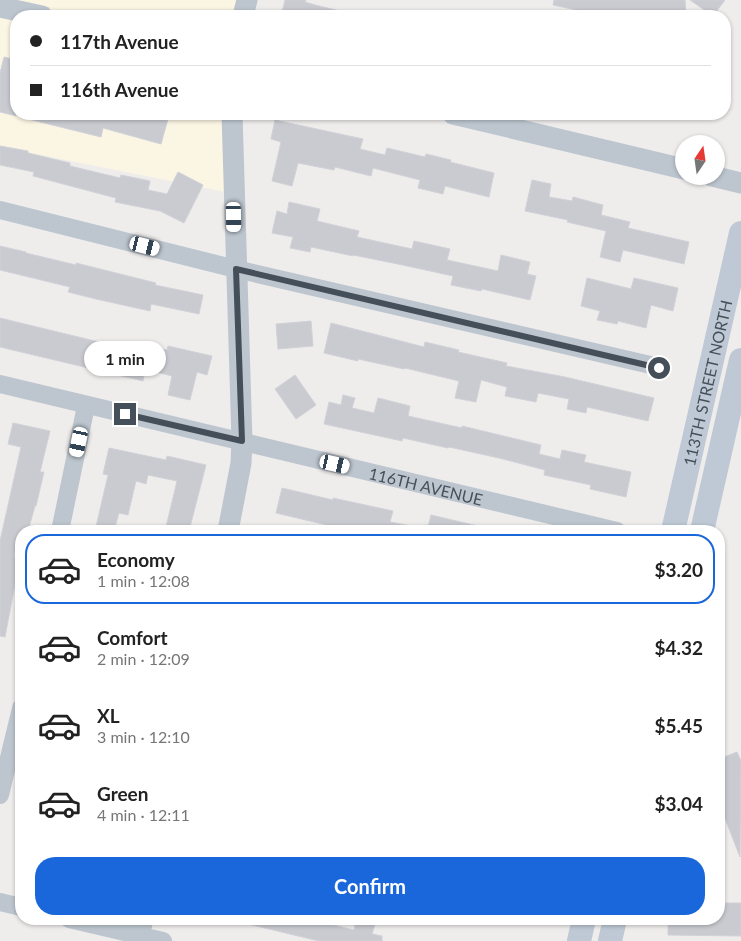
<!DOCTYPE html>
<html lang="en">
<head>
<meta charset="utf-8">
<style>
	:root { --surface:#fff; --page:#f2f2f2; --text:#222; --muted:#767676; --line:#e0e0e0; --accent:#1a66db }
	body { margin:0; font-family:Lato,sans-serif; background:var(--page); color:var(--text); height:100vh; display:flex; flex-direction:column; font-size:19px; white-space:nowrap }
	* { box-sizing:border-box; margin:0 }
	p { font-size:16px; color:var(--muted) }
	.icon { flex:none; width:28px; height:28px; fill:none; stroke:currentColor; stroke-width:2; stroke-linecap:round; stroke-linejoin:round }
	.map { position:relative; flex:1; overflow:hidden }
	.panel { position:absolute; left:15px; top:525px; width:710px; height:400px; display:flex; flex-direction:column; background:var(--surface); border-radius:20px; box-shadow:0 1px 4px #0004 }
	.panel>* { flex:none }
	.top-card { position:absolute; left:10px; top:10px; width:721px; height:110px; border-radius:20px; box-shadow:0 1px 4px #0004; display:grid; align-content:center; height:110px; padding:0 20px; background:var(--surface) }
	.needle { width:32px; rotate:13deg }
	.fabs { position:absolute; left:675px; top:135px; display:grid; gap:10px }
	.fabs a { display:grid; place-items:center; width:50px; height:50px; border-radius:50%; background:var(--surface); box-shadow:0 1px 4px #0004; font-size:25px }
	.end { position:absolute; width:22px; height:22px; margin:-11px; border:6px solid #454f59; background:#fff; box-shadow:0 0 0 2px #fff }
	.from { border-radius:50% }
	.bubble { position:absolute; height:35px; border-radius:18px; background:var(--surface); box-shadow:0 1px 4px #0004; font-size:16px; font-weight:700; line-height:35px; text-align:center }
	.car { position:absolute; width:15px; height:30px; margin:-15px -8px; border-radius:6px; box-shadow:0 0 4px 1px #0007; background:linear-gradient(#fff 24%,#345 0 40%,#fff 0 76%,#345 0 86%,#fff 0) }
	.top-card b { display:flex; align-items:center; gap:18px; height:48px; font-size:19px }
	.top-card b+b { border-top:1px solid var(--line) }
	.top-card i { width:12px; height:12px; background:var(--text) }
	ul { padding:9px 0 0; list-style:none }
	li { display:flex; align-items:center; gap:15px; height:70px; margin:0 10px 8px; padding:0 10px; border:2px solid transparent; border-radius:20px }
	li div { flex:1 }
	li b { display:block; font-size:19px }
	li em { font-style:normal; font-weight:700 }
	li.on { border-color:var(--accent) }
	li>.icon { width:45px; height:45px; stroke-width:1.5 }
	.action { display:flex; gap:10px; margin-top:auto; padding:10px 20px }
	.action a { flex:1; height:58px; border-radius:20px; background:var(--accent); color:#fff; font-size:20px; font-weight:700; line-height:58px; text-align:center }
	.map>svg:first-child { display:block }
	.commercial { fill:#fbf5e4 }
	.building { fill:#c9cbd1; stroke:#d0d2d8 }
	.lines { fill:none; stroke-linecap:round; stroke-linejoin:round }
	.minor { stroke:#bdc6cf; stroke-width:18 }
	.tertiary { stroke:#bdc6cf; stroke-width:21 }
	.secondary { stroke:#bec9d5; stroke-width:24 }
	.route { stroke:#454f59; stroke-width:6 }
	.labels { text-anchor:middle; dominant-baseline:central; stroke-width:4.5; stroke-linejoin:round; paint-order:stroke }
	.street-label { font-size:16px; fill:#454f59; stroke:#fff }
</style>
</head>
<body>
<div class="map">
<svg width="741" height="941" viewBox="0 0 741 941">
	<rect width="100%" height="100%" fill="#efecec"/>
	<!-- commercial -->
	<g class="commercial">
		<polygon points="7,0 239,0 236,16 77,16"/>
		<polygon points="0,15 16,19 16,114 224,114 226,192 0,147"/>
	</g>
	<!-- building -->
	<g class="building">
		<polygon points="285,0 306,0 305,2 315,5 344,12 344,16 281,16"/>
		<polygon points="554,0 685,0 686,16 605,16 553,5"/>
		<polygon points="690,0 725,0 713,16"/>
		<polygon points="4,57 16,60 16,116 0,112 0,73"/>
		<polygon points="25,114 146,114 168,119 161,144 103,128 101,137 24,118"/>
		<polygon points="275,120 363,139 360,149 385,155 387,148 425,157 426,154 451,160 450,162 494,173 489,197 445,186 443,194 418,188 420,180 373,168 371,176 335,167 334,170 298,163 292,186 272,181 281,142 271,139"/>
		<polygon points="0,146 28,151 28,153 70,163 70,166 120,178 121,175 150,181 148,190 167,194 178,172 203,185 184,223 160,211 115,202 116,198 33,176 34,172 0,165"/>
		<polygon points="532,180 551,184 549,197 572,201 573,197 603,205 601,215 630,222 628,228 689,242 684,264 623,250 620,262 600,257 606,231 567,222 568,220 525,211"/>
		<polygon points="289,202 320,209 317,221 359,231 357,237 412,249 414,241 450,249 447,260 498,271 501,255 530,262 527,274 536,276 530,300 482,289 481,291 451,285 453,276 398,264 353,255 353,256 311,247 310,252 290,248 293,237 272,233 277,211 287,214"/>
		<polygon points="0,246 26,252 26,253 76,265 76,263 156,283 155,285 203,295 199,314 151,304 150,311 96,299 68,292 70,287 0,270"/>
		<polygon points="587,278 631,289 634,278 678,288 673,311 651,305 646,328 618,321 617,324 597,320 600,311 581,306"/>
		<polygon points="0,318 99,342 98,347 130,354 132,343 167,350 168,346 212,356 207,375 197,372 190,400 168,395 172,376 145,369 143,381 0,347"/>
		<polygon points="311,321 313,346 278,349 276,324"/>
		<polygon points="331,323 424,347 425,342 459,350 458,352 507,363 506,366 565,377 654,398 648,421 587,407 586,413 567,409 569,399 538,393 536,402 505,396 507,387 481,380 476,402 455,398 459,381 405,368 404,369 358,359 358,361 324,353"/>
		<polygon points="295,375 316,405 296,419 275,389"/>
		<polygon points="343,395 355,398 352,408 374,413 378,398 410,406 408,416 462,428 462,426 541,445 539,454 560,459 562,450 586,455 584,462 631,472 626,497 590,489 591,485 544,475 545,470 499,458 449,447 448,448 403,438 402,441 324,424 329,402 341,405"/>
		<polygon points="13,423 50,431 40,472 44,472 36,506 35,506 28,531 21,531 21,536 20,536 14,556 20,558 5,637 0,636 0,541 21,447 8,444"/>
		<polygon points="109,448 166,460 167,456 206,465 189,531 165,531 177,481 148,475 146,484 136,481 128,515 119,513 114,531 95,531 108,475 103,474"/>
		<polygon points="282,488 333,500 333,498 393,511 390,522 411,526 410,531 325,531 327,525 276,513"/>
		<polygon points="431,515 482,527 482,531 427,531"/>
		<polygon points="737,752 741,761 740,857 719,803 719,759"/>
		<polygon points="719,903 741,903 741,936 668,935 668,919 719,919"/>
		<polygon points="248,919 326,919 325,923 354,930 356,920 375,924 372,934 382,936 382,941 319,941 248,924"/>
	</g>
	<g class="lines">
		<!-- minor -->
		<g class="minor">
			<polyline points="0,210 236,269 659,367"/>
			<path id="s1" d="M 0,384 L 617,531"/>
			<polyline points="60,531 86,406"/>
			<polyline points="0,795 21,708"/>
			<polyline points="0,902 21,907"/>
			<polyline points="69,919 163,941"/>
		</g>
		<!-- tertiary -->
		<g class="tertiary">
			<polyline points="0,7 42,16"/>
			<polyline points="243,16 247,0"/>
			<polyline points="453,114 684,169"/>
			<polyline points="712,176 741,183"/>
			<polyline points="228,531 241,463 242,441 232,114"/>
			<polyline points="138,941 143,919"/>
		</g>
		<!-- secondary -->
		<g class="secondary">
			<path id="s2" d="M 673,531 L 741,233"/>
			<polyline points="702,531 741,360"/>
			<polyline points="579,941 584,919"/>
			<polyline points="610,941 615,919"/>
		</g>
	</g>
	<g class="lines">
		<!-- route -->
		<polyline class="route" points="125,414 242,441 236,269 659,368"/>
	</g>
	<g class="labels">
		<!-- street labels -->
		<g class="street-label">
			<text stroke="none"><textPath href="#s2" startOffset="152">113TH STREET NORTH</textPath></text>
			<text stroke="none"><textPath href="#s1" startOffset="438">116TH AVENUE</textPath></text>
		</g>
	</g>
</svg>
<div class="fabs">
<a><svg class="needle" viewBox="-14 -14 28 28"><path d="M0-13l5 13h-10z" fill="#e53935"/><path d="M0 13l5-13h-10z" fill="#767676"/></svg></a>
</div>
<i class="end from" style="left:659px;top:368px"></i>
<i class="end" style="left:125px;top:414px"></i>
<div class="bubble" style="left:84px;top:341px;width:82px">1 min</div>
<i class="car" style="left:234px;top:217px;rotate:179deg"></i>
<i class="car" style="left:145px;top:246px;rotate:104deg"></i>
<i class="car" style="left:79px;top:442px;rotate:192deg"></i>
<i class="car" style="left:335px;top:464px;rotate:103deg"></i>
<div class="top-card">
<b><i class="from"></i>117th Avenue</b>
<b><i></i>116th Avenue</b>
</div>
<section class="panel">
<ul>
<li class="on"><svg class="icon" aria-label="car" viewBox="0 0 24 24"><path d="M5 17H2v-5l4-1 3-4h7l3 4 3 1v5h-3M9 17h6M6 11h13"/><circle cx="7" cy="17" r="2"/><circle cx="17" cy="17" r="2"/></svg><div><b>Economy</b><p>1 min · 12:08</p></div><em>$3.20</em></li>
<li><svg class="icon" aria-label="car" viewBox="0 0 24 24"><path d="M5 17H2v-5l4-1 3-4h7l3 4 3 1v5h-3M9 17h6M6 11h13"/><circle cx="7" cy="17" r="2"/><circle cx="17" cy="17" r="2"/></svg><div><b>Comfort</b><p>2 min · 12:09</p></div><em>$4.32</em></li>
<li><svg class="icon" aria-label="car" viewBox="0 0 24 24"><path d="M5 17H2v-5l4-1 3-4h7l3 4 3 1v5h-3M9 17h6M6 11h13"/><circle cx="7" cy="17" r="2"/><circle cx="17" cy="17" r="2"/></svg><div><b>XL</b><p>3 min · 12:10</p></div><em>$5.45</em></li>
<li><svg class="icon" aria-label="car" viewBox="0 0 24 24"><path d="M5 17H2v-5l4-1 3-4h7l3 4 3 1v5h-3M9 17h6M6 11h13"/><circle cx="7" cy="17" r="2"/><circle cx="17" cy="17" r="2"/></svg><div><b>Green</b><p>4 min · 12:11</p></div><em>$3.04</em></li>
</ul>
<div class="action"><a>Confirm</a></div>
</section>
</div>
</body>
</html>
